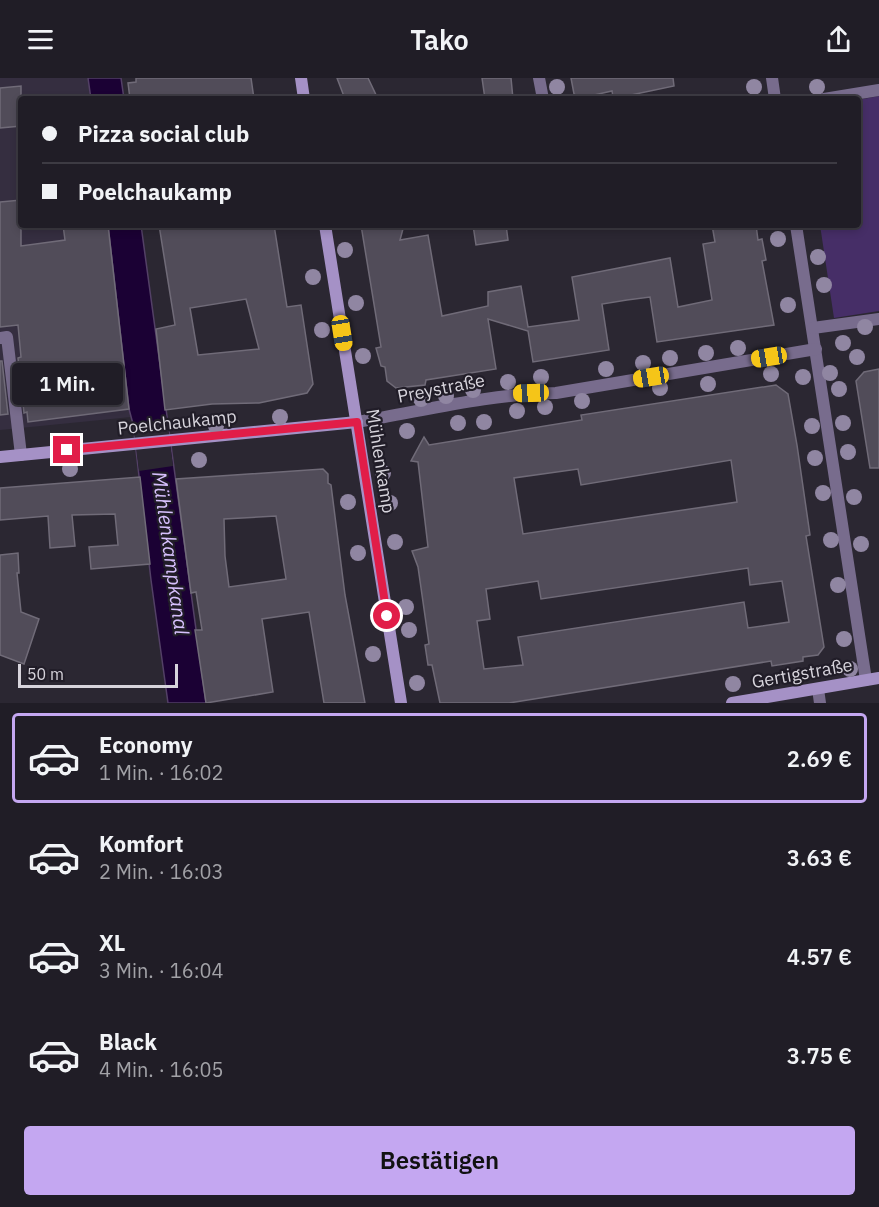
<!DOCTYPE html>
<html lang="de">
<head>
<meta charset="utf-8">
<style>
	:root { --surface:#201d26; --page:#28262e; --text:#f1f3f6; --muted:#a2a2a7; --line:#3d3b43; --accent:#c4a7f1 }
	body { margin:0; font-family:"IBM Plex Sans",sans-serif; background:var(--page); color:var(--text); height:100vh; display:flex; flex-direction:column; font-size:22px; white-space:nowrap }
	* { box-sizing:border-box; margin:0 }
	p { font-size:20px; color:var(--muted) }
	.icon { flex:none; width:33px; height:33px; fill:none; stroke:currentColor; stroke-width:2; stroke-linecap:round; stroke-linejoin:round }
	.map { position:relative; height:625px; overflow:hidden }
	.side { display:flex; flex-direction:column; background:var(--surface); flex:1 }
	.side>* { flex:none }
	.guide { position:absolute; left:18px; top:18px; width:843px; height:132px; border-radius:6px; box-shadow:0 3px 9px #0003,0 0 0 2px var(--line); display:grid; align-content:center; height:132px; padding:0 24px; background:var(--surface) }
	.scale { position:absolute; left:18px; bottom:15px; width:160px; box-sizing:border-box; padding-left:6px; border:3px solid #d7d4dc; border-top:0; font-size:16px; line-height:21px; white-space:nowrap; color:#d7d4dc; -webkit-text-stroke:4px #211d28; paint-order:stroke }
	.end { position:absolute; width:27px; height:27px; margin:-14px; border:8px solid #e11d48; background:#fff; box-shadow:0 0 0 3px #fff }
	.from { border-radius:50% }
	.bubble { position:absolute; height:42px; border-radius:6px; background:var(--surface); box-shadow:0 3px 9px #0003,0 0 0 2px var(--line); font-size:20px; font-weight:600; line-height:42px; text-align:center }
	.car { position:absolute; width:18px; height:36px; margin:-18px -9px; border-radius:8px; box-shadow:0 0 4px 2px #0007; background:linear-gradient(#f5c518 24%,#345 0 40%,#f5c518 0 76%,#345 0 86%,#f5c518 0) }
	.guide b { display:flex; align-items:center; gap:21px; height:57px; font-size:22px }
	.guide b+b { border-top:2px solid var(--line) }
	.guide i { width:15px; height:15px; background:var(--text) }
	ul { padding:10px 0 0; list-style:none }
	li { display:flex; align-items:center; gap:18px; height:90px; margin:0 12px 9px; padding:0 12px; border:3px solid transparent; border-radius:6px }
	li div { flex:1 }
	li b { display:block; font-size:22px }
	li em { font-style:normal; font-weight:600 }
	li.selected { border-color:var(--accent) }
	li>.icon { width:54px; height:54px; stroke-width:1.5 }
	.button { display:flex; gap:12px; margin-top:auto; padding:12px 24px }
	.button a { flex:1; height:69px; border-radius:6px; background:var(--accent); color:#111; font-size:24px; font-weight:600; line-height:69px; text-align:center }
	header { display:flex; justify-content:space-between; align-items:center; height:78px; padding:0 24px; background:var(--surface); font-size:27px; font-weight:600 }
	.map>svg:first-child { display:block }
	.built { fill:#352e40 }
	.green { fill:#462e67 }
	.water { fill:#1b0134; stroke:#534066; stroke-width:1.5 }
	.pier { fill:#2b2732 }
	.building { fill:#514c59; stroke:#706b78; stroke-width:1.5; fill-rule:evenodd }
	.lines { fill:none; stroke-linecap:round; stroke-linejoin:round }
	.lane { stroke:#786c8d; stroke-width:12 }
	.street { stroke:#786c8d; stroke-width:12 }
	.secondary { stroke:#a591c6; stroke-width:12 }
	.tree { fill:#9086a2 }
	.route { stroke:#e11d48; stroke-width:8 }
	.labels { text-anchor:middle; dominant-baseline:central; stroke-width:4.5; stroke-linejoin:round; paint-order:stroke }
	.street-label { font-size:18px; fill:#d7d4dc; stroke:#211d28 }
	.water-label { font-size:20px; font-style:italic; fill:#d7c0fd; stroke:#211d28 }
</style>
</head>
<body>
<header><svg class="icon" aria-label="menu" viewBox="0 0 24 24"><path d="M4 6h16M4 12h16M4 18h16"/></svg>Tako<svg class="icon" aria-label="share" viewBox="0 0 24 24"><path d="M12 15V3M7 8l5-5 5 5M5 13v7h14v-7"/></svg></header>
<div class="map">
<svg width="879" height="625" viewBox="0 0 879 625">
	<rect width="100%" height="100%" fill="#2b2732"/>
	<!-- built -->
	<polygon class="built" points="0,0 88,0 91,21 21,21 21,147 108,147 131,339 0,352"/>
	<!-- green -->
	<polygon class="green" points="879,18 879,233 834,240 820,147 858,147 858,22"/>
	<!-- water -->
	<g class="water">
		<polygon points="88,0 121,0 124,21 91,21"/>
		<polygon points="108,147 141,147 206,625 168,625 151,502 133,346 129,331"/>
	</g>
	<!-- pier -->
	<polygon class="pier" points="167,341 173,388 139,393 133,346"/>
	<!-- building -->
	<g class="building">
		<polygon points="136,0 251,0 254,21 130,21 128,5 136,4"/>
		<polygon points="337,0 368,0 378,21 345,21"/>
		<polygon points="482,0 511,0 513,21 485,21"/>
		<polygon points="571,0 673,0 674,8 631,17 613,19 612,13 581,20 574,16"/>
		<polygon points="21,8 21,48 0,50 0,10"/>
		<polygon points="21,122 21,168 65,162 63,147 108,147 129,331 28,344 27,334 24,335 18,280 21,279 18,247 0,249 0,124"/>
		<path d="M 159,147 L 274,147 L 287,229 L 301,227 L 313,306 L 307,315 L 259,325 L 212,326 L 165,332 L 156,251 L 175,247 ZM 246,221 L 259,271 L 198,277 L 190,230 Z"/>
		<polygon points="361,147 404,147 400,162 428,157 442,238 488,228 488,214 521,208 528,249 579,242 572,199 670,180 678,229 712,222 703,166 715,164 712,147 756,147 758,162 762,161 766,182 762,183 774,247 657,264 650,219 627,222 602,226 609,272 533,284 528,253 488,241 496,291 426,302 425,307 396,310 387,303 385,289 381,288 376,270 381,269"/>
		<polygon points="473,147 506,147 508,162 476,167"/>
		<polygon points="0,283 2,283 8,336 0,337"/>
		<polygon points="879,291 879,390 870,390 856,303 864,294"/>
		<path d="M 776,307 L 788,316 L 797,367 L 810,457 L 806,458 L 824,569 L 818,577 L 803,579 L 803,583 L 772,588 L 771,583 L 509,625 L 440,625 L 432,587 L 428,587 L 425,567 L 429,566 L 418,489 L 412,473 L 428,469 L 418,384 L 411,383 L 424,359 L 429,367 L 582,342 L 581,337 ZM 731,382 L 737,424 L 523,456 L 514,400 L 578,391 L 581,407 ZM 748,490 L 750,507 L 782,503 L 789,544 L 748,550 L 744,524 L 518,559 L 523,587 L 484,591 L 477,543 L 490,541 L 486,511 L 538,503 L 541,521 Z"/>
		<path d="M 323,391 L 328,396 L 328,405 L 331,407 L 345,517 L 365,625 L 324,625 L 309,534 L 262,541 L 273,614 L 206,625 L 195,552 L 202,552 L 196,514 L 191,515 L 176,401 ZM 276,438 L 286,501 L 229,509 L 225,478 L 224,441 Z"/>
		<polygon points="140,399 150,486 91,491 89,469 118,467 115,436 72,437 75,468 50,470 48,438 0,442 0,410"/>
		<polygon points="18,475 19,495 17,495 21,534 39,541 24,586 0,577 0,477"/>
	</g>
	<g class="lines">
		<!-- lane -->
		<g class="lane">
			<polyline points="0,260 7,259 21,377"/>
			<polyline points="818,611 820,625"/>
		</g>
		<!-- street -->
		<g class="street">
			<polyline points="539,0 543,21"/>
			<polyline points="772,0 775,21"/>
			<polyline points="824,21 879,12"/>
			<polyline points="796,147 866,602"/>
			<polyline points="813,250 879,241"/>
			<path d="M 357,344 C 424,333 487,316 556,315 L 816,271"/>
		</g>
		<!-- secondary -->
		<g class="secondary">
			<polyline points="301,0 304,21"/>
			<polyline points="325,147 401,625"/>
			<polyline points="0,379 357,344"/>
			<polyline points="732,625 879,600"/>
		</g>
	</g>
	<!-- trees -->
	<g class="tree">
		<circle cx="557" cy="9" r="8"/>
		<circle cx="754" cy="9" r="8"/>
		<circle cx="817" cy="9" r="8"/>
		<circle cx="778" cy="161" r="8"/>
		<circle cx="345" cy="172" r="8"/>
		<circle cx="818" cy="179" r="8"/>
		<circle cx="313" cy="199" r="8"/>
		<circle cx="824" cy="207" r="8"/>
		<circle cx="356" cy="225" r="8"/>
		<circle cx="788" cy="227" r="8"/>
		<circle cx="865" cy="249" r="8"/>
		<circle cx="322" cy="252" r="8"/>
		<circle cx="843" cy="265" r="8"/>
		<circle cx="738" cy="270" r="8"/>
		<circle cx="706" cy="275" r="8"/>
		<circle cx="363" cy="278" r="8"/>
		<circle cx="857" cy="279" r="8"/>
		<circle cx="670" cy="280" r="8"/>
		<circle cx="643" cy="285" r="8"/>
		<circle cx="606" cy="291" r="8"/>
		<circle cx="830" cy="295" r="8"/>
		<circle cx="771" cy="296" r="8"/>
		<circle cx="541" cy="299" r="8"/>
		<circle cx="803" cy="299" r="8"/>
		<circle cx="508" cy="304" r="8"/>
		<circle cx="708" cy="306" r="8"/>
		<circle cx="660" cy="310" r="8"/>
		<circle cx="839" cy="311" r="8"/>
		<circle cx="473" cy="312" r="8"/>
		<circle cx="446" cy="318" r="8"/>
		<circle cx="421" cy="321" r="8"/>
		<circle cx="582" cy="323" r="8"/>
		<circle cx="545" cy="329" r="8"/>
		<circle cx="517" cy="333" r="8"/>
		<circle cx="280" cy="339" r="8"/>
		<circle cx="484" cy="344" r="8"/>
		<circle cx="458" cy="345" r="8"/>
		<circle cx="843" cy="345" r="8"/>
		<circle cx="216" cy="348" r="8"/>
		<circle cx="812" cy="348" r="8"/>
		<circle cx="407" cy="353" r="8"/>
		<circle cx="848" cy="374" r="8"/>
		<circle cx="815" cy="380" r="8"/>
		<circle cx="199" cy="382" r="8"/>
		<circle cx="70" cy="391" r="8"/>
		<circle cx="383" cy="395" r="8"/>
		<circle cx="823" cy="415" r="8"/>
		<circle cx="854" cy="419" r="8"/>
		<circle cx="348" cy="424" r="8"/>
		<circle cx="390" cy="425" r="8"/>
		<circle cx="831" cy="462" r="8"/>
		<circle cx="395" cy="464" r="8"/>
		<circle cx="861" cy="466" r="8"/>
		<circle cx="358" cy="475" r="8"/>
		<circle cx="838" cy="507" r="8"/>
		<circle cx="406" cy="529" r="8"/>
		<circle cx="409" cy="552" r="8"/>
		<circle cx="844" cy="561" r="8"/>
		<circle cx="373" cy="576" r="8"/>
		<circle cx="850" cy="591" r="8"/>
		<circle cx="417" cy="605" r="8"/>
		<circle cx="733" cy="606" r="8"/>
	</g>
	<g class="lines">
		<!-- route -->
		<polyline class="route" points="67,372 357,344 387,538"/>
	</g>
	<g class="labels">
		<!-- street labels -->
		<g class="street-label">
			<text transform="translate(441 310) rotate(-11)">Preystraße</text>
			<text transform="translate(177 344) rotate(-6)">Poelchaukamp</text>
			<text transform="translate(381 383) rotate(81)">Mühlenkamp</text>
			<text transform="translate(802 595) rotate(-10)">Gertigstraße</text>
		</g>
		<!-- water labels -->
		<g class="water-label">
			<text transform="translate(171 475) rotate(82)">Mühlenkampkanal</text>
		</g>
	</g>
</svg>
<div class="scale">50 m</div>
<i class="end from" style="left:387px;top:538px"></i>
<i class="end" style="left:67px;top:372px"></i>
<div class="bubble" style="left:12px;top:285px;width:111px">1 Min.</div>
<i class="car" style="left:342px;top:255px;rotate:171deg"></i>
<i class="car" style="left:769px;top:279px;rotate:261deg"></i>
<i class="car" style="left:651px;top:299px;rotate:261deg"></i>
<i class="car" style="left:531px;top:315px;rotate:268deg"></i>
<div class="guide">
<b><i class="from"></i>Pizza social club</b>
<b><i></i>Poelchaukamp</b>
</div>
</div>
<section class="side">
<ul>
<li class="selected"><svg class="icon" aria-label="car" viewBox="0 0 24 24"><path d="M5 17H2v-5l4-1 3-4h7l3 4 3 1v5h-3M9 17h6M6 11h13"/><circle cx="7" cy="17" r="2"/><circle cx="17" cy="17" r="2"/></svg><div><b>Economy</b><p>1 Min. · 16:02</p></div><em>2.69 €</em></li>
<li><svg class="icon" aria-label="car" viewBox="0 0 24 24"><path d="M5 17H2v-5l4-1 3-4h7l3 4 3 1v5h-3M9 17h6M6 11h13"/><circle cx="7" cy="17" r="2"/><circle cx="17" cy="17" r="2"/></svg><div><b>Komfort</b><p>2 Min. · 16:03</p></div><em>3.63 €</em></li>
<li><svg class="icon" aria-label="car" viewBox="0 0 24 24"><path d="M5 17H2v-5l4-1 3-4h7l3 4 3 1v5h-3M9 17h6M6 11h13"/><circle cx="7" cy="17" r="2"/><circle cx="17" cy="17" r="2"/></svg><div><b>XL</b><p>3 Min. · 16:04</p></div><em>4.57 €</em></li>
<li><svg class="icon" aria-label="car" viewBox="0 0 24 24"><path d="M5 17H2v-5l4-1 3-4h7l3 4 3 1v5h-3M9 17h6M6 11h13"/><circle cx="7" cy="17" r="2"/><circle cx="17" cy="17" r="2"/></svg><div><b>Black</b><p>4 Min. · 16:05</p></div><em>3.75 €</em></li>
</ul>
<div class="button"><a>Bestätigen</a></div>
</section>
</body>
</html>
